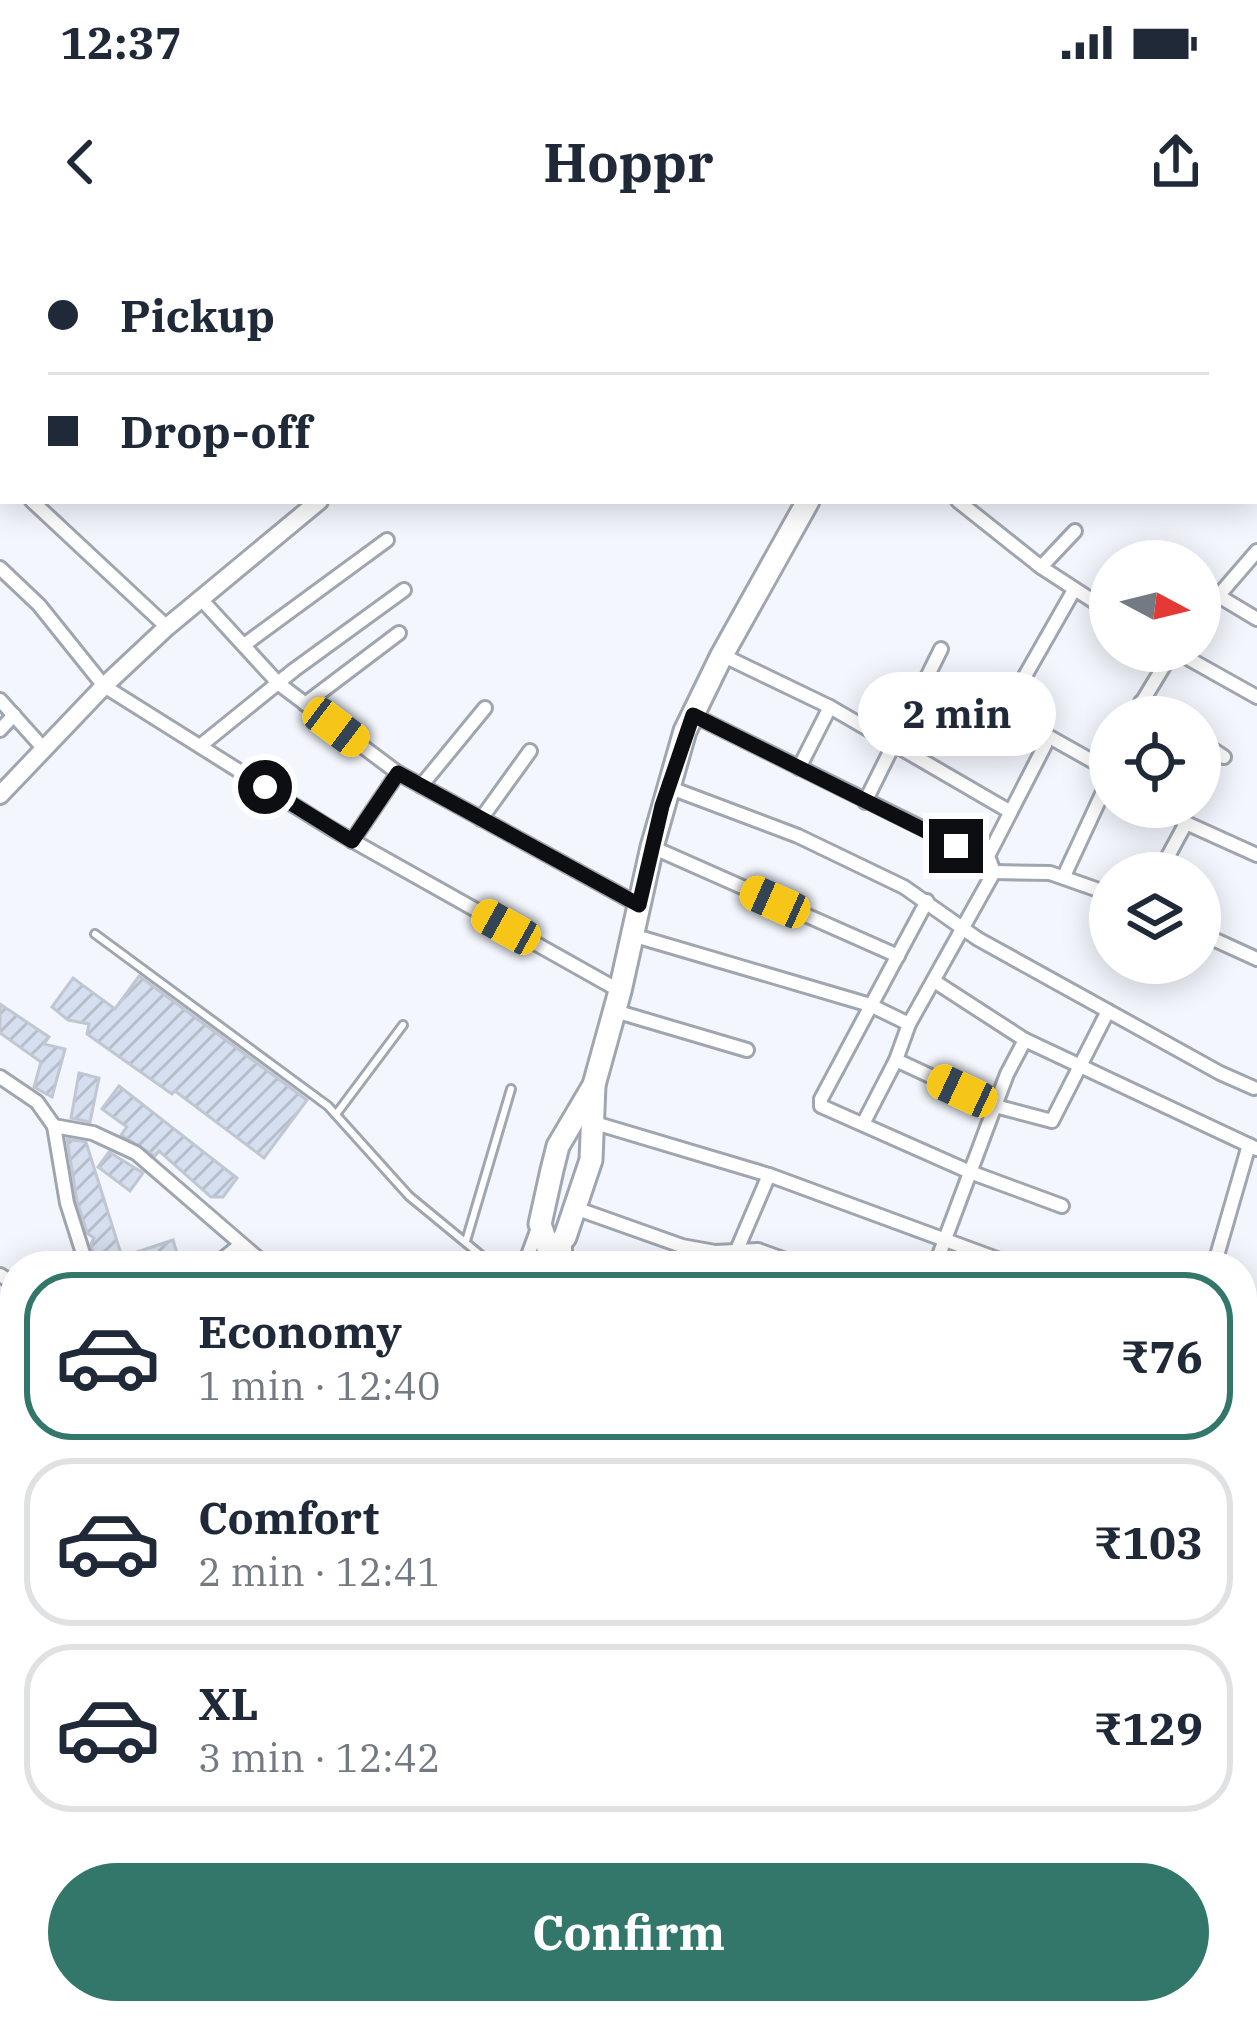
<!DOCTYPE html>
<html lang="en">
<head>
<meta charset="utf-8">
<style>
	:root { --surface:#fff; --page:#f2f2f3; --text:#1f2937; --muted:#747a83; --line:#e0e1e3; --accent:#33776b }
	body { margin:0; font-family:"IBM Plex Serif",serif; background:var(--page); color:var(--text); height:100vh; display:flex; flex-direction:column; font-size:45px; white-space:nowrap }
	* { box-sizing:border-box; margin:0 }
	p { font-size:39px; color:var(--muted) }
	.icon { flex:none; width:66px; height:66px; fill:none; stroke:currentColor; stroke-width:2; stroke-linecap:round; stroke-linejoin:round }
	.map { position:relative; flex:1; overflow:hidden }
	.details { position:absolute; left:0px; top:1011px; width:1257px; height:774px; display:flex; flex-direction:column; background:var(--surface); border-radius:48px 48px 0 0; box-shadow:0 6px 30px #0003 }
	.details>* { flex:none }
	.banner { position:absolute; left:0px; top:0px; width:1257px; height:264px; box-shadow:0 6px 30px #0003; display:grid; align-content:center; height:264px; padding:0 48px; background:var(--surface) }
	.needle { width:78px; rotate:97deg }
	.fabs { position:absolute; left:1089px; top:300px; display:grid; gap:24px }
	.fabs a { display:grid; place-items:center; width:132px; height:132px; border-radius:50%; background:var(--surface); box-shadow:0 6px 30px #0003; font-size:60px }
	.end { position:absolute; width:54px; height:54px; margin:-27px; border:15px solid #0c0e11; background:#fff; box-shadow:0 0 0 6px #fff }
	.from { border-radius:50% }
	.bubble { position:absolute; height:84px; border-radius:42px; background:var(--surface); box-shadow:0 6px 30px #0003; font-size:39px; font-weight:700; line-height:84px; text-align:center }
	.car { position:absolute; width:36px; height:72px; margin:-36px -18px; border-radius:15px; box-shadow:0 0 9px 3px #0007; background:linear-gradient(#f5c518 24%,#345 0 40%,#f5c518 0 76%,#345 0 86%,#f5c518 0) }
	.banner b { display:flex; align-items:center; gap:42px; height:114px; font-size:45px }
	.banner b+b { border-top:3px solid var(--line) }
	.banner i { width:30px; height:30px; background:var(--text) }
	ul { padding:21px 0 0; list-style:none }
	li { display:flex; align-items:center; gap:36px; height:168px; margin:0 24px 18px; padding:0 24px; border:6px solid var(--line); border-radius:48px }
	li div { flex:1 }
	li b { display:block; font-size:45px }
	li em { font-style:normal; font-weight:700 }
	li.on { border-color:var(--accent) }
	li>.icon { width:108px; height:108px; stroke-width:1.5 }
	.action { display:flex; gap:24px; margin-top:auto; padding:24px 48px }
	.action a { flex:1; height:138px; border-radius:72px; background:var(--accent); color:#fff; font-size:48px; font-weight:700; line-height:138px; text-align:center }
	.status { display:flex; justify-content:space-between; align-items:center; height:84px; padding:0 60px; background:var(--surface); direction:ltr }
	.status svg { height:33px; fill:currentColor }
	header { display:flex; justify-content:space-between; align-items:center; height:156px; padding:0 48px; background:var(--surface); font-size:54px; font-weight:700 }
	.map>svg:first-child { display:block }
	.grass { fill:url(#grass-tufts) }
	.building { fill:url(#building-hatch); stroke:#c1c7d2; stroke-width:3 }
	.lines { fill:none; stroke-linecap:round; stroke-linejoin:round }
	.lane-casing { stroke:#a0a6b0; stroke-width:12 }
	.street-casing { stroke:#a0a6b0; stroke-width:18 }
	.secondary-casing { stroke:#a0a6b0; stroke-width:22 }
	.highway-casing { stroke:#a0a6b0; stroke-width:27 }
	.lane { stroke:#fff; stroke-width:6 }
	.street { stroke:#fff; stroke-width:12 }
	.secondary { stroke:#fff; stroke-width:16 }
	.highway { stroke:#fff; stroke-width:21 }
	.rail { stroke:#616468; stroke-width:4.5; stroke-dasharray:6 12; stroke-linecap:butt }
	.route { stroke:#0c0e11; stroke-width:15 }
</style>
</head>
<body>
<div class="status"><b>12:37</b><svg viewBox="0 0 49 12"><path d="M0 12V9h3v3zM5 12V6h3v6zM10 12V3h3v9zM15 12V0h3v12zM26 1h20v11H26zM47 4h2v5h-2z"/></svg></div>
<header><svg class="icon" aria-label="back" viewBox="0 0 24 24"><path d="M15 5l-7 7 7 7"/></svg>Hoppr<svg class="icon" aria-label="share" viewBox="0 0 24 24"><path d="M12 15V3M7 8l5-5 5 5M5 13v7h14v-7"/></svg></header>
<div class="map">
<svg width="1257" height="1785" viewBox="0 0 1257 1785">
	<defs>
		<pattern id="grass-tufts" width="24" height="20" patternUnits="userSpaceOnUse" patternTransform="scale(3)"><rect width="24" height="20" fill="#bedca2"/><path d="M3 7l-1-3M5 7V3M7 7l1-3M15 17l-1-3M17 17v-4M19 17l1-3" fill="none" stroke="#a2bc8a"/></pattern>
		<pattern id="building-hatch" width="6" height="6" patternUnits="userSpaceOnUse" patternTransform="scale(3)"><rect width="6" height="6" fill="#d5dfef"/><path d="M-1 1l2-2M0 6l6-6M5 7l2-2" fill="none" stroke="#b6becc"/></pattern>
	</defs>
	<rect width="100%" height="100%" fill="#f3f7fd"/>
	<!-- grass -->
	<polygon class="grass" points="1257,1252 1257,1575 1242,1578 1242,1280"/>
	<!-- building -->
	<g class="building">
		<polygon points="139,736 307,860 264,918 175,851 172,854 87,794 89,784 68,780 52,767 73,738 115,769"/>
		<polygon points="0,764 49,797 44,804 65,809 52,857 34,847 41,822 0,793"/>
		<polygon points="79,833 99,838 90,882 71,878"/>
		<polygon points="119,846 237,938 223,957 211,957 159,911 155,916 121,895 127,887 102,869"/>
		<polygon points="67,899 86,902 122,1017 173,1000 179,1020 174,1026 97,1026 91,1004 94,998 87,993 77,961"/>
		<polygon points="109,912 143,933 130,951 98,927"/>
	</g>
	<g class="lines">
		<!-- lane casing -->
		<g class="lane-casing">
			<g id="lane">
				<polyline points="95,694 328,866 409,956 494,1026"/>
				<polyline points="337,873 403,785"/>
				<polyline points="466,1001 511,849"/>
			</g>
		</g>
		<!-- street casing -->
		<g class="street-casing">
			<g id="street">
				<polyline points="279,0 283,3"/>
				<polyline points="1154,0 1158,3"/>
				<polyline points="501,3 507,0"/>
				<polyline points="1254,79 1257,82"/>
				<polyline points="0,234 3,236"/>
				<polyline points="32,261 167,387"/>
				<polyline points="958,261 1041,327 1110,372"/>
				<polyline points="1041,327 1075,291"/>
				<polyline points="0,328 39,365 104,446 330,588 620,751"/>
				<polyline points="1217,355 1257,379"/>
				<polyline points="200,358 279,444 398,533 639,665"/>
				<polyline points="1200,377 1257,311"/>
				<polyline points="244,405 387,300"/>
				<polyline points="1175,411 1257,457"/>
				<polyline points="722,415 830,467 1009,571"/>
				<polyline points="0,460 44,509"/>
				<polyline points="1141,462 1164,477"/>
				<polyline points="305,464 399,393"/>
				<polyline points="693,475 987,620"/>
				<polyline points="1133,477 1173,411"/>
				<polyline points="0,490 14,475"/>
				<polyline points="1046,495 1110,531"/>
				<polyline points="1200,501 1224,517"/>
				<polyline points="200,506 294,430 404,350"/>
				<polyline points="799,528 830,467"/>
				<polyline points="421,546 485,468"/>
				<polyline points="668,547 798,596 904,647 978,699 1220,833 1254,848"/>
				<polyline points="865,562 941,409"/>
				<polyline points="1163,567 1186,583 1257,615"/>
				<polyline points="481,579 530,511"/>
				<polyline points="352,601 398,533"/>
				<polyline points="652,607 898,716"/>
				<polyline points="994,632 1050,633 1110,654"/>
				<polyline points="1159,633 1186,583"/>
				<polyline points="1064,636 1103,552 1110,529"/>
				<polyline points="927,661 821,859 821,866 970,932 1062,966"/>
				<polyline points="1200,693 1257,719"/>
				<polyline points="632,695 870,765 909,784"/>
				<polyline points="934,741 1025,800 1257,909"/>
				<polyline points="615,771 747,810"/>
				<polyline points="896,820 995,866 1052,881 1108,771"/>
				<polyline points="0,837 37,862 54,886 93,893 136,913 267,1026"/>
				<polyline points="595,883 769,935 1016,1026"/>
				<polyline points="863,884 896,820 909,784 994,632 988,616 1045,505 1043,487 1018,460 1017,450 1074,350"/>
				<polyline points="54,886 67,963 87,1026"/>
				<polyline points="575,968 682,1006 715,1012 758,1010 802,1026"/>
				<polyline points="214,1026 239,1006"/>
				<polyline points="524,1026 538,988"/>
				<polyline points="565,1026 565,998"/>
				<polyline points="730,1026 769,935"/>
				<polyline points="935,1026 1007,834 1025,800"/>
				<polyline points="1214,1026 1249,905"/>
				<polyline points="0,1035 15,1044"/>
				<polyline points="0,1183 15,1190"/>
				<polyline points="0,1419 15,1425"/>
				<polyline points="1242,1623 1257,1619"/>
				<polyline points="0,1704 15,1704"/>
				<polyline points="293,1785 300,1770"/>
				<polyline points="976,1785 978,1770"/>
			</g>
		</g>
		<!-- secondary casing -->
		<g class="secondary-casing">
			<g id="secondary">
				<polyline points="668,3 673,0"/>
				<polyline points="0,555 104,446 167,387 319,261"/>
			</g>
		</g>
		<!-- highway casing -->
		<g class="highway-casing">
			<g id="highway">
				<polyline points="930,3 930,0"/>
				<polyline points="550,1014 540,984 552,930 558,906 594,845"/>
				<polyline points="547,1026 550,1014 565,997 591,920 594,845 620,751 652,607 685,491 722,415 808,261"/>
				<polyline points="264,1785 273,1770"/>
			</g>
		</g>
		<!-- lane -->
		<use href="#lane" class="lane"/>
		<!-- street -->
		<use href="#street" class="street"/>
		<!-- secondary -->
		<use href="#secondary" class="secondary"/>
		<!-- highway -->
		<use href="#highway" class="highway"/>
		<!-- rail -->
		<g class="rail">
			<polyline points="1242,1651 1257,1648"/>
			<polyline points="0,1716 15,1716"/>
		</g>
	</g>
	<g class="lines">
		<!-- route -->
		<polyline class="route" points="265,547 352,601 398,533 639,665 662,566 693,475 956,606"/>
	</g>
</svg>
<div class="fabs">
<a><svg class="needle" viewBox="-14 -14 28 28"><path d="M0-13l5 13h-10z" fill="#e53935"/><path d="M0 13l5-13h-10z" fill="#747a83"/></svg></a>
<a><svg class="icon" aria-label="locate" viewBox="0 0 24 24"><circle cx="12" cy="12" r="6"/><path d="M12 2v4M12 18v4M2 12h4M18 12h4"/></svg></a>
<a><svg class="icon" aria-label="layers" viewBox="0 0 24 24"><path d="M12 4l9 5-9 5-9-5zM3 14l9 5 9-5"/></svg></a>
</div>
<i class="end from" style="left:265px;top:547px"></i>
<i class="end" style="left:956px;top:606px"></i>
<div class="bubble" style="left:858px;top:432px;width:198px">2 min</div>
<i class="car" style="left:336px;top:487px;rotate:127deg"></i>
<i class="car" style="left:775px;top:662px;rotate:294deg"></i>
<i class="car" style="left:506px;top:687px;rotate:299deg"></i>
<i class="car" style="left:962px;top:851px;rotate:295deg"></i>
<div class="banner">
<b><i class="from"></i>Pickup</b>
<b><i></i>Drop-off</b>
</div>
<section class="details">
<ul>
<li class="on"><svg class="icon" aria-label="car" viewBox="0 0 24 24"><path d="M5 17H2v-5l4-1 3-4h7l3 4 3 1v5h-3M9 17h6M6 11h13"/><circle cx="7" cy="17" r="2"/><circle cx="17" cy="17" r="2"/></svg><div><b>Economy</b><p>1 min · 12:40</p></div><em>₹76</em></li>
<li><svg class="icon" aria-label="car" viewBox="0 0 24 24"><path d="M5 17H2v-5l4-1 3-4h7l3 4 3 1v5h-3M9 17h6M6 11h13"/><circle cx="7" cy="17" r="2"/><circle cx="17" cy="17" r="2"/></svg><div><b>Comfort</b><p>2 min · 12:41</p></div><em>₹103</em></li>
<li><svg class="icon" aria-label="car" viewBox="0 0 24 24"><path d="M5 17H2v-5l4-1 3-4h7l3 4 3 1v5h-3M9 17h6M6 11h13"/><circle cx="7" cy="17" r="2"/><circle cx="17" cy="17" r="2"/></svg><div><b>XL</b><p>3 min · 12:42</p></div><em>₹129</em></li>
</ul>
<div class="action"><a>Confirm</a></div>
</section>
</div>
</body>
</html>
